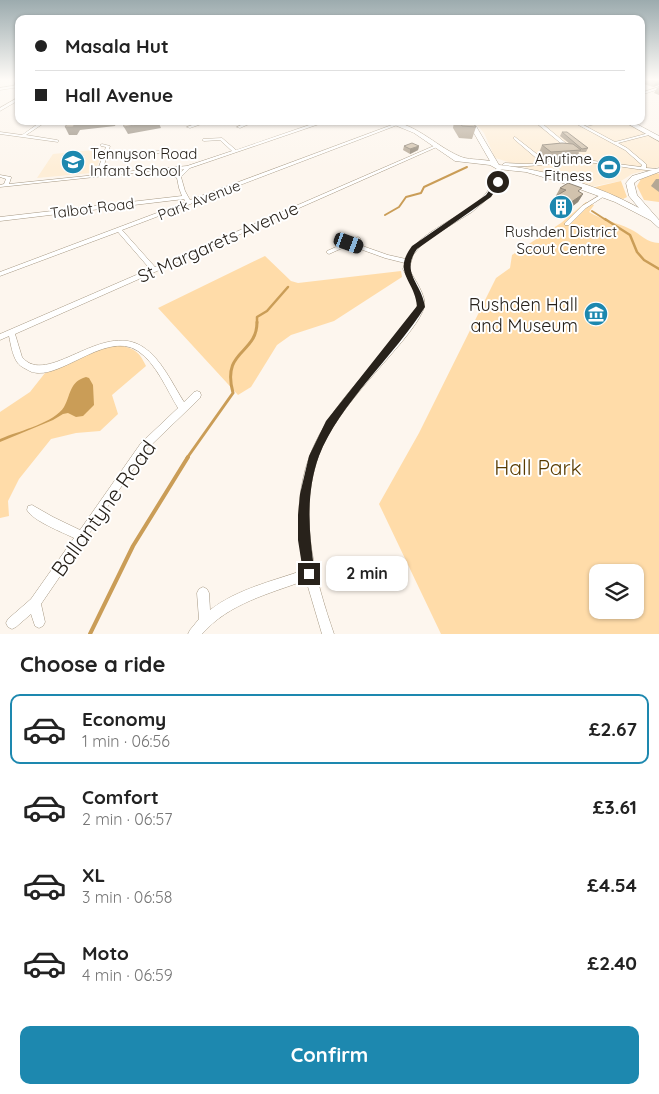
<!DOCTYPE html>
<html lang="en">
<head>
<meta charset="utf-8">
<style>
	:root { --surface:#fff; --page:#f2f2f2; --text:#222; --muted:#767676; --line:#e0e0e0; --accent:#1d88af }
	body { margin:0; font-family:Quicksand,sans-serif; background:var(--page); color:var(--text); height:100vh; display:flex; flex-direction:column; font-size:19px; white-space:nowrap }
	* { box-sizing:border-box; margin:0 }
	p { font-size:16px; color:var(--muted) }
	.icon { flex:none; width:28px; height:28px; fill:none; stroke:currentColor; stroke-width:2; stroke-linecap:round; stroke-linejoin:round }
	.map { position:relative; height:634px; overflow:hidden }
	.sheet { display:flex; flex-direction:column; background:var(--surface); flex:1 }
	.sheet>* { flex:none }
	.banner { position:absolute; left:15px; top:15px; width:630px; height:110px; border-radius:10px; box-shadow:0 1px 4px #0004; display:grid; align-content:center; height:110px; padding:0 20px; background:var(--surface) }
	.tools { position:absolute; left:589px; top:564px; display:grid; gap:10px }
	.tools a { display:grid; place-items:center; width:55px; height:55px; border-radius:10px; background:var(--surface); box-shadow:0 1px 4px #0004; font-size:25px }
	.end { position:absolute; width:22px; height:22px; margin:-11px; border:6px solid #28221b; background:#fff; box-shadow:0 0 0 2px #fff }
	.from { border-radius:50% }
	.bubble { position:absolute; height:35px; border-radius:10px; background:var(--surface); box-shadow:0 1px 4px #0004; font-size:16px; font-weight:700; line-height:35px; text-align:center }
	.car { position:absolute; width:15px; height:30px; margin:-15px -8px; border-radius:6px; box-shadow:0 0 4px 1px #0007; background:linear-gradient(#222 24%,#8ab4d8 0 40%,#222 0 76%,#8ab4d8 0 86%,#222 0) }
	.banner b { display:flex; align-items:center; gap:18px; height:48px; font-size:19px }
	.banner b+b { border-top:1px solid var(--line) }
	.banner i { width:12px; height:12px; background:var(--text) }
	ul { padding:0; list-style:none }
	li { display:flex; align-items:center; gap:15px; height:70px; margin:0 10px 8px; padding:0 10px; border:2px solid transparent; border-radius:10px }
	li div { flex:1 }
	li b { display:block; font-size:19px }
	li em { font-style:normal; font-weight:700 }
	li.selected { border-color:var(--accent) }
	li>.icon { width:45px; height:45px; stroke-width:1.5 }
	h2 { padding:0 20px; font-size:22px; line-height:60px }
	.primary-button { display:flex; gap:10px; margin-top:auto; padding:10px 20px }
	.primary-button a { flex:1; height:58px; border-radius:10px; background:var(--accent); color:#fff; font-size:20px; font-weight:700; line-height:58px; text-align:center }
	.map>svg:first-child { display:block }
	.built { fill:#feeed7 }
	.green { fill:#ffdca9; fill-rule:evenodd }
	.water { fill:#ca9d57 }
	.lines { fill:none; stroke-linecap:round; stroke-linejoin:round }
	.stream-far3 { stroke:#ca9d57; stroke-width:2 }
	.stream-far2 { stroke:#ca9d57; stroke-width:2.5 }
	.stream-far1 { stroke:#ca9d57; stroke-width:3 }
	.stream { stroke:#ca9d57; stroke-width:4 }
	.minor-casing { stroke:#a69883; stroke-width:1 }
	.secondary-casing { stroke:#a69883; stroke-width:1 }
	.primary-casing { stroke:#a69883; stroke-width:1 }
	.minor { fill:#fff; fill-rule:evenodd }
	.secondary { fill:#fff; fill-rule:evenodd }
	.primary { fill:#fff; fill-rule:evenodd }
	.wall { fill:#b4a795 }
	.shaded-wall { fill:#928879 }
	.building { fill:#d1c2ad; stroke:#928879 }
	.route { fill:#28221b }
	.labels { text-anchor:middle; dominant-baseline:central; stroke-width:4; stroke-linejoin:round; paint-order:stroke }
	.far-poi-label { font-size:15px; fill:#28221b; stroke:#fff; text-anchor:start }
	.far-street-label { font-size:15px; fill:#28221b; stroke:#fff }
	.street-label { font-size:18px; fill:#28221b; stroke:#fff }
	.poi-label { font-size:18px; fill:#28221b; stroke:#fff; text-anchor:end }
	.near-park-label { font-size:21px; fill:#593b00; stroke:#fff }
	.near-street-label { font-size:21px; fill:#28221b; stroke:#fff }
</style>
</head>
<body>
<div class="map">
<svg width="659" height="634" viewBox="0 0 659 634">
	<rect width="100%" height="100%" fill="#fdf6ee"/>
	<!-- built -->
	<g class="built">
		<polygon points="473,121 622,121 659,141 659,167 632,174 621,181 590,187 495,158 484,133"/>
		<polygon points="103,149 96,170 92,173 37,178 53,154"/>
	</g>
	<!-- green -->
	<g class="green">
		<polygon points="657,173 659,174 659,202 644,200 637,186 641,179"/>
		<polygon points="621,181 627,197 623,199 591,188"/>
		<path d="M 586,202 L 594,205 L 589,212 C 602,220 616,222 630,229 C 641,234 647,243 659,243 L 659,634 L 441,634 L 379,504 L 419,433 L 496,278 L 510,268 L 512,255 L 561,223 ZM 598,572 L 635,572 L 635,610 L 598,610 Z"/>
		<polygon points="265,256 291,281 298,283 401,271 402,277 334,321 291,335 277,345 251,387 238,395 158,308"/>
		<path d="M 117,345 C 134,348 139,351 146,366 L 112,395 L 118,414 L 100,431 L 76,433 L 51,439 L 19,479 L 8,501 L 9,516 L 0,518 L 0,412 L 30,392 L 45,373 L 92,350 Z"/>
	</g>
	<!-- water -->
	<path class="water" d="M 86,377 L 89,378 L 93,385 L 94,405 L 83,416 L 76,417 L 68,413 L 63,414 L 53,420 L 0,442 L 0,439 L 5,437 C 20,431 55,422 64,407 C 71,395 69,382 86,377 Z"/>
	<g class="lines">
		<!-- stream-far3 -->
		<g class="stream-far3">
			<polyline points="592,211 606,220"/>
			<polyline points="385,215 399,207 406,197 421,193 424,187 467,167"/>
		</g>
		<!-- stream-far2 -->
		<g class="stream-far2">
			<polyline points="605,219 630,235 637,252 644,260 659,269"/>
			<polyline points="257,323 257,317 267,311 288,287"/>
		</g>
		<!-- stream-far1 -->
		<path class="stream-far1" d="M 187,458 L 233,393 C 221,349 257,355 257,322"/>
		<!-- stream -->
		<polyline class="stream" points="90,634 133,546 188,457"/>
		<!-- minor casing -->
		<g class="minor-casing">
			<g id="minor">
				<polygon points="16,80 19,80 18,87 16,88 14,87"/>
				<polygon points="659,87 659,89 641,95 641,93"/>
				<polygon points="19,97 19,100 0,111 0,108"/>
				<polygon points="42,121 47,121 26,135 57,140 59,141 58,142 0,134 0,132 22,135"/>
				<polygon points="203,121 210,121 190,128 187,127"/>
				<polygon points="250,121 256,121 240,128 237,127"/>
				<path d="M 321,121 L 328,121 L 190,168 L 181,177 L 185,191 L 190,200 L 397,123 L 400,124 L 122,230 L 155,267 L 436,145 L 439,146 L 15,334 L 22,357 C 47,388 102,320 143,347 C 161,358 173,385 184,402 L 194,392 L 197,391 L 200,392 L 201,395 L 200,398 L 147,449 L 41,604 L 45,622 L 43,626 L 39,628 L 35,626 L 31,614 L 16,627 L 12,629 L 8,627 L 6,623 L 8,619 L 31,599 L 74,538 C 62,532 33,521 27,510 L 28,506 L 32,505 L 53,517 L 80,530 L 141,443 L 178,408 C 167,390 156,363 138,351 C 104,328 53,389 26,369 C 22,367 19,365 17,362 C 12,354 11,345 9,336 L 0,340 L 0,334 L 150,269 L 118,232 L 0,276 L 0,272 L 186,202 L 184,199 L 0,221 L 0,217 L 182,196 L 179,188 L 177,178 L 161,170 L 0,187 L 0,185 L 4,184 L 6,179 L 0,177 L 0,175 L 11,177 L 11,178 L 9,184 L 96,175 L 106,147 L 101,146 L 100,145 L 102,144 L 110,146 L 107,156 L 159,151 L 161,152 L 159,153 L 106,159 L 101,174 L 187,166 L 232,151 L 220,140 L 204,141 L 202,140 L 203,139 L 222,138 L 236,150 ZM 184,169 L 178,175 L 168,170 Z"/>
				<path d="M 534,121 L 539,121 L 586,160 L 641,167 L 642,165 L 625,150 L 571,121 L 576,121 L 615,142 L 649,133 L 649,135 L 618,143 L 627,148 L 646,164 L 646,168 L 659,169 L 659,171 C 632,170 605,162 577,162 C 552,162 529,169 503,165 L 503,164 L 505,163 L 526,164 L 542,163 L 514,139 L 514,137 L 515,137 L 547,162 L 581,160 Z"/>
				<polygon points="599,121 607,121 587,126 585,125"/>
				<path d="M 497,167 L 501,168 L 497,185 L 486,200 L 472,212 L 438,233 L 423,243 L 413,255 L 409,269 C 414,279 427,296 424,307 C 422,318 402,342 394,351 C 367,383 328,422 316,463 C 299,520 315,579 334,634 L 322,634 L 306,580 C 269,594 229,603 202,634 L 188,634 L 190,630 L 199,619 L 197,593 L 199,589 L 203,587 L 207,589 L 209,593 L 210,610 C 237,589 273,581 304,570 C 294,522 297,470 324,427 C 339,402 359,380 378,359 C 390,345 402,332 412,317 C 413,315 417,311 417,307 C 420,296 408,279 403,269 L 405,263 L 385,258 L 349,245 L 329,254 L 327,253 L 327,251 L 358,237 L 360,238 L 360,240 L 354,243 L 388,255 L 406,259 C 414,234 463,217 482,198 C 492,188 493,179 497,167 Z"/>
				<polygon points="602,194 606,195 586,208 569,225 565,225 565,223 582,206"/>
			</g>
		</g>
		<!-- secondary casing -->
		<g class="secondary-casing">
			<polygon id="secondary" points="19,85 19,87 0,90 0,88"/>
		</g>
		<!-- primary casing -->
		<g class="primary-casing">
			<g id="primary">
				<path d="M 385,121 C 414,121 434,145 459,156 C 467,160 480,159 490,161 L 467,121 L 473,121 L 499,165 C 547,170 597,185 639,208 L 629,196 L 626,183 L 632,176 L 659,168 L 659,172 L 638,180 L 634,183 L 637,195 L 659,220 L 659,228 L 650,220 L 615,202 L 560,182 L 526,172 L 497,169 L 490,165 L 455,161 L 414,133 Z"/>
				<polygon points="623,121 631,121 659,136 659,141"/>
			</g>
		</g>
		<!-- minor -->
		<use href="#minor" class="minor"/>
		<!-- secondary -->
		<use href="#secondary" class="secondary"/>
		<!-- primary -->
		<use href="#primary" class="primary"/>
	</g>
	<!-- wall -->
	<g class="wall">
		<polygon points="641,80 659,80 659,85 653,87 641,83"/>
		<polygon points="659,87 659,95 654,93 657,88"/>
		<polygon points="454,121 472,121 476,127 472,139 459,138 453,128"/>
		<polygon points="562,132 588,148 586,152 579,152 576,158 548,160 539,153 542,145 570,144 560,136"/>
		<polygon points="404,146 419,146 418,150 410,154 403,150"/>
		<polygon points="656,179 659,179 659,192 651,186"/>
		<polygon points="560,188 583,194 578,202 565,212 551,205"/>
	</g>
	<!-- shaded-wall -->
	<g class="shaded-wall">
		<polygon points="659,81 659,85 653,87 656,82"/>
		<polygon points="88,121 117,121 115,126 80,130 77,135 69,135 65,127 76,122"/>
		<polygon points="155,121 158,121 161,128 128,134 124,127"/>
		<polygon points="419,146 418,150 410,154 410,149"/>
		<polygon points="583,194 578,202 565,212 570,203"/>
	</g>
	<!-- building -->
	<g class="building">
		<polygon points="650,80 659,80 659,81 656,82"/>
		<polygon points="69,121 88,121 76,122 73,127 65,127"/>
		<polygon points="123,121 155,121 124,127"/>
		<polygon points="459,121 472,121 476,127 462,126"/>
		<polygon points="562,132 567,132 588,148 582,149"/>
		<polygon points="412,143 419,146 410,149 404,146"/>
		<polygon points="562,143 573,144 581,150 551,152 542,145"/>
		<polygon points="568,183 582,188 578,191 583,194 570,203 556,196 566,190 560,188"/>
	</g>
	<!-- sky -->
	<linearGradient id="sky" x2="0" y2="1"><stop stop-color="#9cabae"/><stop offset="0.47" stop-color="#fefbf7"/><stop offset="1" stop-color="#fefbf7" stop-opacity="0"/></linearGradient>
	<rect width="659" height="169" fill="url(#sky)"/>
	<!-- route -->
	<path class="route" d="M 496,181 L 501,182 L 491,197 L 417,249 C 400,273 422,283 425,307 C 395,355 339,404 319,456 C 305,494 309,535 315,574 L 314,578 L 309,580 L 304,578 L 298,540 L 298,515 L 300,494 L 309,456 L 326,421 L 417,306 C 414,279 392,273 412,246 L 486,195 Z"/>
	<!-- icons -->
	<defs>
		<g id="school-disc" transform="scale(1.25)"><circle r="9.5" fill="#1d88af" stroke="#fff"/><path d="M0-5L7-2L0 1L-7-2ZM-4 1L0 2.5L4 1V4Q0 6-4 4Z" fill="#fff"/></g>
		<g id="stadium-disc" transform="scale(1.25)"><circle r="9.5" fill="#1d88af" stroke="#fff"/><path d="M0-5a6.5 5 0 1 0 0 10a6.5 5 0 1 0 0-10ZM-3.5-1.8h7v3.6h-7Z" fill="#fff"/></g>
		<g id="building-disc" transform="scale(1.25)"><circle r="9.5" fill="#1d88af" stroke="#fff"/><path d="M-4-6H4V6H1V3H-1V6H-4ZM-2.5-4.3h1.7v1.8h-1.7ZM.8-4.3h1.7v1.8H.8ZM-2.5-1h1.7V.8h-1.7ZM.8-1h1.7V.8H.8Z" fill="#fff"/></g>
		<g id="museum-disc" transform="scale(1.25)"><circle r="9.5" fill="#1d88af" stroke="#fff"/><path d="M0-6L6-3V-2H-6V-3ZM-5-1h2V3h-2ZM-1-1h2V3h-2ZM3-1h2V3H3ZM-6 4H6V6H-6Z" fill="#fff"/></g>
	</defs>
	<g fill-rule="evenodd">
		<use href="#school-disc" x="73" y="162"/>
		<use href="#stadium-disc" x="609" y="167"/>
		<use href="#building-disc" x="561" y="207"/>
		<use href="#museum-disc" x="596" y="314"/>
	</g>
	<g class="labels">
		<!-- far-poi labels -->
		<g class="far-poi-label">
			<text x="90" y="153">Tennyson Road<tspan x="90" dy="17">Infant School</tspan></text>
			<text x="592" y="158" text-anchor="end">Anytime<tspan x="592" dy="17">Fitness</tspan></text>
			<text x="561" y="231" text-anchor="middle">Rushden District<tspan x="561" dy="17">Scout Centre</tspan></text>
		</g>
		<!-- far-street labels -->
		<g class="far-street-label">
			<text transform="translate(199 200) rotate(-21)">Park Avenue</text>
			<text transform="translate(92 208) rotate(-7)">Talbot Road</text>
		</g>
		<!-- street labels -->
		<g class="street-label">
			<text transform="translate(218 242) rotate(-24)">St Margarets Avenue</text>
		</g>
		<!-- poi labels -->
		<g class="poi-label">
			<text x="578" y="304">Rushden Hall<tspan x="578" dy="21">and Museum</tspan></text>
		</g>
		<!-- near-park labels -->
		<g class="near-park-label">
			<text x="538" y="467">Hall Park</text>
		</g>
		<!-- near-street labels -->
		<g class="near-street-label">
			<text transform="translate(103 508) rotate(-54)">Ballantyne Road</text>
		</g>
	</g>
</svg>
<div class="tools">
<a><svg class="icon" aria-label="layers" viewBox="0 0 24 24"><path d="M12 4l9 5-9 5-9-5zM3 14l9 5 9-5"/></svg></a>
</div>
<i class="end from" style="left:498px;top:182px"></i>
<i class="end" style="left:309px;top:574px"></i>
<div class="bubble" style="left:326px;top:556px;width:82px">2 min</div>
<i class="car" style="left:349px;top:243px;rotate:110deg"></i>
<div class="banner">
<b><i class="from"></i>Masala Hut</b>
<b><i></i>Hall Avenue</b>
</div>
</div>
<section class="sheet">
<h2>Choose a ride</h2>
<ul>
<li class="selected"><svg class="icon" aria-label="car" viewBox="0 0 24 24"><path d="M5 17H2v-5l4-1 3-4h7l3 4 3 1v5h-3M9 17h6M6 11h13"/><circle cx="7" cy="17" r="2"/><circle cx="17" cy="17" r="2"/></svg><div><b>Economy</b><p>1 min · 06:56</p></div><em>£2.67</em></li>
<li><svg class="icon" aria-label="car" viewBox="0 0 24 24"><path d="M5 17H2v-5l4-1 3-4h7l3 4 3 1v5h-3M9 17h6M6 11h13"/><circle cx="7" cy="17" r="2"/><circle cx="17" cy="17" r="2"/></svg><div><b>Comfort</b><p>2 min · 06:57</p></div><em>£3.61</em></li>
<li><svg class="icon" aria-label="car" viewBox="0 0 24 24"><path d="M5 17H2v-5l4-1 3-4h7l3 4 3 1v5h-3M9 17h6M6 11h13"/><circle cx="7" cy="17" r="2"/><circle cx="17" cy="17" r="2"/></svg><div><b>XL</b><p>3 min · 06:58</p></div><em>£4.54</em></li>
<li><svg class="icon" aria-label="car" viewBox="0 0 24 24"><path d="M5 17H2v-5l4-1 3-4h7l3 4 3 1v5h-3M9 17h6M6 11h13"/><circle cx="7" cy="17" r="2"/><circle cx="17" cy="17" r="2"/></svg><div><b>Moto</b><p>4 min · 06:59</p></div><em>£2.40</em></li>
</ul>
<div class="primary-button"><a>Confirm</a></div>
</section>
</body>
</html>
